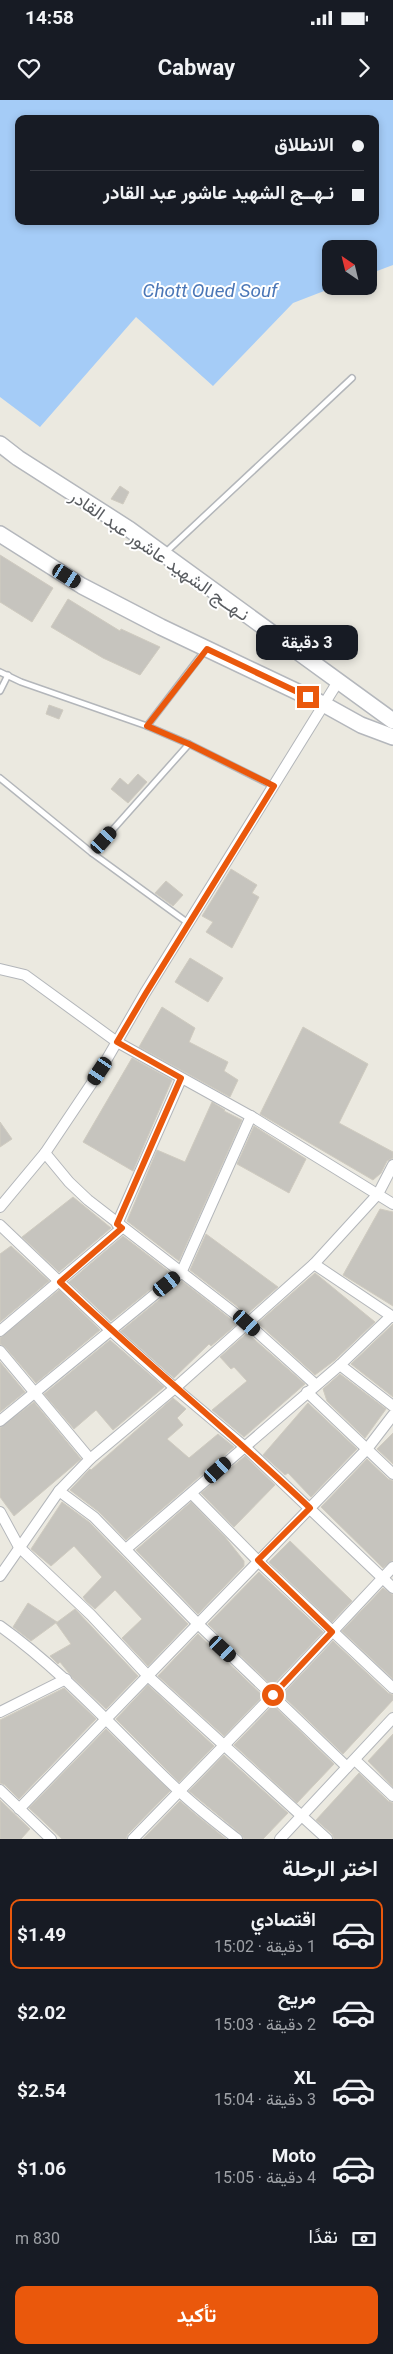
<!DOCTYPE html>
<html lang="ar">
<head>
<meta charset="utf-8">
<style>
	:root { --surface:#171b24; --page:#20242c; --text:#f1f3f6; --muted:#9ea1a6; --line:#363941; --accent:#ea580c }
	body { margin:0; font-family:Roboto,Vazirmatn,sans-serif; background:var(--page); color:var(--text); direction:rtl; height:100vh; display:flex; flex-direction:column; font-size:19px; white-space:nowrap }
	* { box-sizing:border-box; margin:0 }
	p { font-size:16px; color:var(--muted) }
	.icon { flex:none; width:28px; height:28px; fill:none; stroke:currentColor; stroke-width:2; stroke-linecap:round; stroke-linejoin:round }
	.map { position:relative; height:1739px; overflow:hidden; direction:ltr }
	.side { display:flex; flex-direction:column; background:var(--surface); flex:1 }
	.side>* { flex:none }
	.hud { position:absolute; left:15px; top:15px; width:364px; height:110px; border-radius:10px; box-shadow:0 2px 8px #0003; direction:rtl; display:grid; align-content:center; height:110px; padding:0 15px; background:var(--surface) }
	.needle { width:32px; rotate:325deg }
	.controls { position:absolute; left:322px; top:140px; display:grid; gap:10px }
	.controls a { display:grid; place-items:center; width:55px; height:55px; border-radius:10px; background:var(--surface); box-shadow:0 2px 8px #0003; font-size:25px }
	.end { position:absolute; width:22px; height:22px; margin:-11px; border:6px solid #ea580c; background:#fff; box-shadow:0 0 0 2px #fff }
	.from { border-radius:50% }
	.bubble { position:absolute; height:35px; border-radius:10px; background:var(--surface); box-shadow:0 2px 8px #0003; font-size:16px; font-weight:700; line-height:35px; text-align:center; direction:rtl }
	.car { position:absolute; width:15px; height:30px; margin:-15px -8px; border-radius:6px; box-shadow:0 0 4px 1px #0007; background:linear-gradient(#222 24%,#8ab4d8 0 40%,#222 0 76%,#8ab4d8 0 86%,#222 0) }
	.hud b { display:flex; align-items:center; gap:18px; height:48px; font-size:19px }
	.hud b+b { border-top:1px solid var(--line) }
	.hud i { width:12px; height:12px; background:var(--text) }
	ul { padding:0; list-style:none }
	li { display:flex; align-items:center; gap:15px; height:70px; margin:0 10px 8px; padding:0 5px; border:2px solid transparent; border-radius:10px }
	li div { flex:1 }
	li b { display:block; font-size:19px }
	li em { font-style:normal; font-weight:700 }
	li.current { border-color:var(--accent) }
	li>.icon { width:45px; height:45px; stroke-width:1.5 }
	h2 { padding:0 15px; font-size:22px; line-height:60px }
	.pay { display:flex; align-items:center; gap:12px; height:55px; padding:0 15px; font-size:19px }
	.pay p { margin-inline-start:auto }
	.button { display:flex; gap:10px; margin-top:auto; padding:10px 15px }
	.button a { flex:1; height:58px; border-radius:10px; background:var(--accent); color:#fff; font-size:20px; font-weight:700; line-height:58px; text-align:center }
	.status { display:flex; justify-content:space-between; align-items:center; height:35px; padding:0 25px; background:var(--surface); direction:ltr }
	.status svg { height:14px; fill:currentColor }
	header { display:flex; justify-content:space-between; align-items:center; height:65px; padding:0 15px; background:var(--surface); font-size:22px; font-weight:700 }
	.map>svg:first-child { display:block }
	.water { fill:#a5ccf7; fill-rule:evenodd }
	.building { fill:#c6c4be; stroke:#cfcbc0 }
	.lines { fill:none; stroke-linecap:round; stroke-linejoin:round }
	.lane-casing { stroke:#b3b6ba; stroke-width:8 }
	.street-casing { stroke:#b3b6ba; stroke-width:12 }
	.secondary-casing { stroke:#b4b7bc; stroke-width:18 }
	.lane { stroke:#fff; stroke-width:5 }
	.street { stroke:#fff; stroke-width:10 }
	.secondary { stroke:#fff; stroke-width:15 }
	.route { stroke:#ea580c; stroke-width:6 }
	.labels { text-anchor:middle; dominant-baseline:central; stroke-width:4; stroke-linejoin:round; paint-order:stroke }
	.street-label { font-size:18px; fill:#595c60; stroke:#fff }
	.water-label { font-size:19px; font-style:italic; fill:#4b77b7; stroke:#fff }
</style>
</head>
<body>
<div class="status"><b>14:58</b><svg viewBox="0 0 49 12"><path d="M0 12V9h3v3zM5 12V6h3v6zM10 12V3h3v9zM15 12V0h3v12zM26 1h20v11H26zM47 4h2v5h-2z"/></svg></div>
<header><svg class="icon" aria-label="forward" viewBox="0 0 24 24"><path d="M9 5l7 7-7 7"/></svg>Cabway<svg class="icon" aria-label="heart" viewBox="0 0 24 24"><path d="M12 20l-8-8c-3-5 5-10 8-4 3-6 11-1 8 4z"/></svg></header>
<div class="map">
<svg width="393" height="1739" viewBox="0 0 393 1739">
	<rect width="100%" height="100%" fill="#ebe9e0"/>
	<!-- water -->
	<path class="water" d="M 0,0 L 393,0 L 393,165 L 369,174 L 369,149 L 331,149 L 331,186 L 337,186 L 293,203 L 213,286 L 136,217 L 40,327 L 0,297 ZM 19,19 L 375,19 L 375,121 L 19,121 Z"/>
	<!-- building -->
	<g class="building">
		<polygon points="120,386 129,392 123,404 111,399"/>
		<polygon points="0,455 53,488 32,522 0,502"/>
		<polygon points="68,499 120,531 121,529 160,547 140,575 103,558 51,527"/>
		<polygon points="49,605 63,610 59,619 46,614"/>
		<polygon points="138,674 147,682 128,703 111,689 120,678 128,685"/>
		<polygon points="231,769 257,785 252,793 259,797 232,848 206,832 213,822 202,816"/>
		<polygon points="166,781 183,795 173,806 155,793"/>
		<polygon points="190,858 223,878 208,902 175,882"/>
		<polygon points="162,907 195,928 189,942 228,962 224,971 238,980 230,997 139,947"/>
		<polygon points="303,927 368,964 339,1023 393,1052 393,1058 387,1061 381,1073 373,1080 260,1014"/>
		<polygon points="132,958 172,980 133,1071 83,1042"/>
		<polygon points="212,1002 225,1010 224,1011 242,1020 179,1161 127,1121 157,1050 185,1062"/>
		<polygon points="0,1022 12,1039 0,1047"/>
		<polygon points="254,1026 306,1059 289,1093 237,1064"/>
		<polygon points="73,1097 111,1128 59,1172 22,1137"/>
		<polygon points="380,1109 393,1112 393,1206 343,1175"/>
		<polygon points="206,1134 278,1187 247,1214 190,1170"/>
		<polygon points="123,1136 171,1173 111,1221 69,1182"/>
		<polygon points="11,1146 49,1181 0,1222 0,1154"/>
		<polygon points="315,1173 375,1222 335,1260 315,1275 258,1223"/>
		<polygon points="182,1181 237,1224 211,1246 209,1244 174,1278 121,1231"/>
		<polygon points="59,1190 100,1230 36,1283 5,1247 0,1244 0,1238"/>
		<polygon points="393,1224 393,1297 351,1264"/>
		<polygon points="247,1233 305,1284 244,1337 212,1310 247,1281 234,1267 231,1269 220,1257"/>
		<polygon points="110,1240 164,1287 113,1330 96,1310 74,1329 44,1294"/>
		<polygon points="0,1262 25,1292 0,1312"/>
		<polygon points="340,1274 386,1309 365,1338 327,1301 323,1289"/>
		<polygon points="173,1298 186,1309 177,1318 183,1325 167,1339 189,1358 218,1334 234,1347 126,1440 99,1412 70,1390 90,1369 91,1370"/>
		<polygon points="34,1302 81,1359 14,1416 0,1397 0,1328"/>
		<polygon points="308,1303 357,1349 311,1397 288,1373 285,1375 263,1355"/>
		<polygon points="393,1333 393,1364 377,1349"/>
		<polygon points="245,1356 275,1385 234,1427 201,1393"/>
		<polygon points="367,1359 388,1379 393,1381 393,1460 383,1468 321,1407"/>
		<polygon points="62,1402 89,1422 188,1524 148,1566 122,1538 142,1519 115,1490 95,1509 86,1501 83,1497 102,1477 74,1446 51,1466 31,1449"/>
		<polygon points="191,1402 225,1437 244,1461 244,1466 198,1514 136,1450"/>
		<polygon points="290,1441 352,1501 332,1522 269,1462"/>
		<polygon points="259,1472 323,1532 272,1586 208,1524"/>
		<polygon points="383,1488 393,1495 393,1579 342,1531"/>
		<polygon points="28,1503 57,1522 31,1541 13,1527"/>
		<polygon points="75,1509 138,1576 106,1609 72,1577 60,1562 58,1564 50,1556 71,1544 56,1523"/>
		<polygon points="198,1534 263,1596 224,1636 158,1576"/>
		<polygon points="333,1541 388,1593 393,1595 393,1600 343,1654 282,1595"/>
		<polygon points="148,1585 214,1646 179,1682 116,1619"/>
		<polygon points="64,1588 96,1619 19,1699 5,1685 0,1683 0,1620"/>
		<polygon points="273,1605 334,1664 297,1703 234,1645"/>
		<polygon points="106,1629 170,1691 128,1734 126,1739 62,1739 29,1708"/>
		<polygon points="393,1634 393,1687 368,1661"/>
		<polygon points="224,1655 288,1713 263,1739 244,1739 241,1734 189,1691"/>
		<polygon points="359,1673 388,1701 393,1703 393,1739 334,1739 332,1734 316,1720"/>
		<polygon points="0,1700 30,1729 21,1739 0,1739"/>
		<polygon points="180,1701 195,1714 226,1739 143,1739"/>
	</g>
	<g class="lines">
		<!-- lane casing -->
		<g class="lane-casing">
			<g id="lane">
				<polyline points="166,452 352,278"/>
				<polyline points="0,572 21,582 147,626 189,644 273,686"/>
				<polyline points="0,591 8,575"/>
				<polyline points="147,626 206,549"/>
				<polyline points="0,678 92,753 188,823"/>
				<polyline points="92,753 189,644"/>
			</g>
		</g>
		<!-- street casing -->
		<g class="street-casing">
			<g id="street">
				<polyline points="0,869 25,875 117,942 254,1018 393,1104"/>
				<polyline points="45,1053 69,1082 88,1100 247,1223 316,1285"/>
				<polyline points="0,1107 45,1053 100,971 145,893 339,580"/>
				<polyline points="117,1124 181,979"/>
				<polyline points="0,1125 110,1230 175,1288 245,1347 393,1488"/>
				<polyline points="314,1164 393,1217"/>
				<polyline points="0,1231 122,1128"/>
				<polyline points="0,1251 90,1359"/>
				<polyline points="340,1265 393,1306"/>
				<polyline points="307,1292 393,1374"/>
				<polyline points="0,1321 181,1173 251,1016"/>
				<polyline points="192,1394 258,1461 393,1588"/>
				<polyline points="0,1412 19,1447 91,1515 149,1577 327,1739"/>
				<polyline points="126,1449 340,1265 391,1216"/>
				<polyline points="0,1476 59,1391"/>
				<path d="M 0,1526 C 66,1573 119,1635 178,1690 C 197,1708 217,1723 237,1739"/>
				<polyline points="0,1612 66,1579"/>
				<polyline points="355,1660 393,1696"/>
				<polyline points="347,1667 199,1525 94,1417 59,1391 90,1359 175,1288 314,1164 378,1094 393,1065"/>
				<polyline points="0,1690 51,1739"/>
				<polyline points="19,1709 367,1349 393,1315"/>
				<polyline points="133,1739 273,1595 393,1467"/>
				<polyline points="280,1739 393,1618"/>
			</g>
		</g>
		<!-- secondary casing -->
		<g class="secondary-casing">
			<g id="secondary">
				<polyline points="0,344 18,358 129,429 393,621"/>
				<polyline points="0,434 82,486 161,527 325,605 361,625 393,637"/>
			</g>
		</g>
		<!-- lane -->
		<use href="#lane" class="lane"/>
		<!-- street -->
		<use href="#street" class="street"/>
		<!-- secondary -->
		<use href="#secondary" class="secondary"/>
	</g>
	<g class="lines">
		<!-- route -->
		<path class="route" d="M 273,1595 L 332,1532 L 258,1460 L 310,1408 C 228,1330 141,1259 60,1182 L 122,1128 L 117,1124 L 181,978 L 117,942 L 146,893 L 274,686 L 189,644 L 147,626 L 207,549 L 308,597"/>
	</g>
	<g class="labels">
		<!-- street labels -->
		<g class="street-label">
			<text transform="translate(160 455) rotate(35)">نـهــج الشهيد عاشور عبد القادر</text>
		</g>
		<!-- water labels -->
		<g class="water-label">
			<text x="210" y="190">Chott Oued Souf</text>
		</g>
	</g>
</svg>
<div class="controls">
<a><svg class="needle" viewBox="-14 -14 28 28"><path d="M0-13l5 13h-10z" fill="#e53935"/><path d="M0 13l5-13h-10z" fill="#9ea1a6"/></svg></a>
</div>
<i class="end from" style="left:273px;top:1595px"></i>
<i class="end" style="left:308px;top:597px"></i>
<div class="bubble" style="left:256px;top:525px;width:102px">3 دقيقة</div>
<i class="car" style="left:67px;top:476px;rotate:122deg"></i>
<i class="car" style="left:104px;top:740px;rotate:42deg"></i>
<i class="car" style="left:100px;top:971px;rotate:214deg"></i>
<i class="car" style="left:167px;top:1184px;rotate:51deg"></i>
<i class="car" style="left:247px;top:1223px;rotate:132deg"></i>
<i class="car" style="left:218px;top:1370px;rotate:48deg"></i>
<i class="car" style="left:223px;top:1549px;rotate:133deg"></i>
<div class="hud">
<b><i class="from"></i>الانطلاق</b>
<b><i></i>نـهــج الشهيد عاشور عبد القادر</b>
</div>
</div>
<section class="side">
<h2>اختر الرحلة</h2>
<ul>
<li class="current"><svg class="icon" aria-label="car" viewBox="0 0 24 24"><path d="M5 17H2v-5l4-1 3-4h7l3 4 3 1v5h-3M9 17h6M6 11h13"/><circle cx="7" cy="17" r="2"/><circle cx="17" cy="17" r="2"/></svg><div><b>اقتصادي</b><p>1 دقيقة · 15:02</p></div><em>$1.49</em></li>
<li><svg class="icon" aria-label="car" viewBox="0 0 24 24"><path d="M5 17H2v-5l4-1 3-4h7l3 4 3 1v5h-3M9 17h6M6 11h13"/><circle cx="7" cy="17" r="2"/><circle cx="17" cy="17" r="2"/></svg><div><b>مريح</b><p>2 دقيقة · 15:03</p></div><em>$2.02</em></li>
<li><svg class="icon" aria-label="car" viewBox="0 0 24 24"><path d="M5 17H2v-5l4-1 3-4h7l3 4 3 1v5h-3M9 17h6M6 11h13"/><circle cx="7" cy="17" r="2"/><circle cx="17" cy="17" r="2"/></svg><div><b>XL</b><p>3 دقيقة · 15:04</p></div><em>$2.54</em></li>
<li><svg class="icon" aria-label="car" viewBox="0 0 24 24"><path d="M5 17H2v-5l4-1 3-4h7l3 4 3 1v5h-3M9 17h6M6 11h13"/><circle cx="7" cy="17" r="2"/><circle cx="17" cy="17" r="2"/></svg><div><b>Moto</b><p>4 دقيقة · 15:05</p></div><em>$1.06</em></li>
</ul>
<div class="pay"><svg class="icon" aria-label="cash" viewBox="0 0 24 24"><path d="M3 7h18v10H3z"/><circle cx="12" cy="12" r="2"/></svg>نقدًا<p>830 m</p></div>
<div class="button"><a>تأكيد</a></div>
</section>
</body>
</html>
